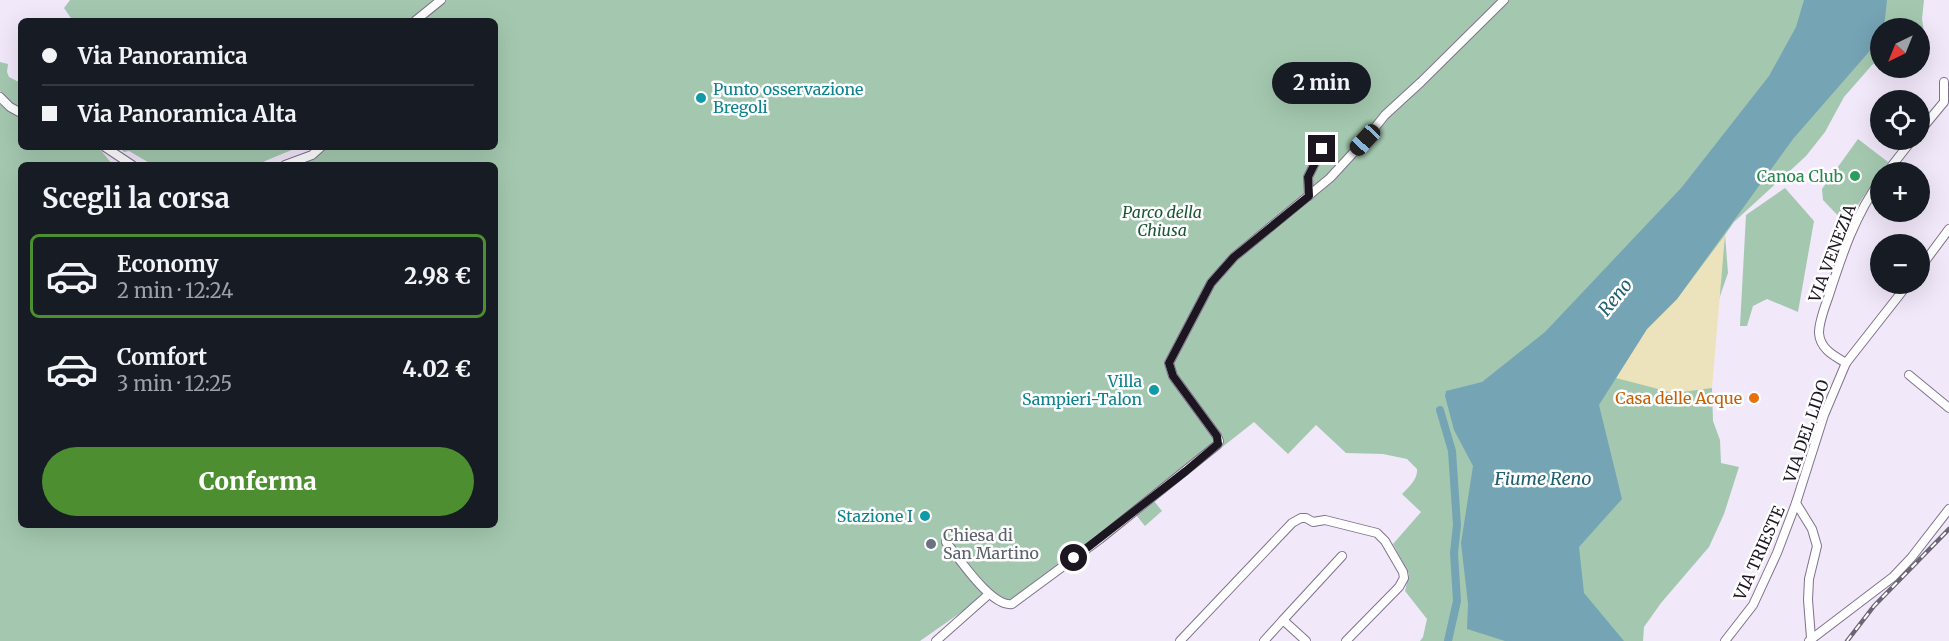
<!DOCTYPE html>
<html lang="it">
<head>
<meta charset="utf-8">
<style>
	:root { --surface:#171b24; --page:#242831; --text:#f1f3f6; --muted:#9ea1a6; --line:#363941; --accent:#4d8e30 }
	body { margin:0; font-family:Merriweather,serif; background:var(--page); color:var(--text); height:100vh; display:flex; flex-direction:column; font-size:22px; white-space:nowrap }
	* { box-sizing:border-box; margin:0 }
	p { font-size:20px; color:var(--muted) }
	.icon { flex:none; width:33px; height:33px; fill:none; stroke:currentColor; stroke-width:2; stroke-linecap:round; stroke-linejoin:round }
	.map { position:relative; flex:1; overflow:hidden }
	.sheet { position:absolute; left:18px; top:162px; width:480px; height:366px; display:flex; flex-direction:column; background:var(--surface); border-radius:9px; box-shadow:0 6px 24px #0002 }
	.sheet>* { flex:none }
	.banner { position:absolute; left:18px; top:18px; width:480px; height:132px; border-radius:9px; box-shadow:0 6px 24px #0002; display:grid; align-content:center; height:132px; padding:0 24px; background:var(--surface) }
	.needle { width:39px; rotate:223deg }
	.tools { position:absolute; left:1870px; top:18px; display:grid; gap:12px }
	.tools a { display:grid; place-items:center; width:60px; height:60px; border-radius:50%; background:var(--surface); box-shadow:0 6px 24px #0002; font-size:30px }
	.end { position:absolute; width:27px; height:27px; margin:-14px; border:8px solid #1c1621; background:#fff; box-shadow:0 0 0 3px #fff }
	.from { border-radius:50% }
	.bubble { position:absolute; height:42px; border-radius:21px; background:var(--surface); box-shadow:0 6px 24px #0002; font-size:20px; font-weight:800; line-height:42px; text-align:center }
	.car { position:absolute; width:18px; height:36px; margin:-18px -9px; border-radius:8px; box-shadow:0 0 4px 2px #0007; background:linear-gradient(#222 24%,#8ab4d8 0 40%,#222 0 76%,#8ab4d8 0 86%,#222 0) }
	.banner b { display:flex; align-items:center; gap:21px; height:57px; font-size:22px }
	.banner b+b { border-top:2px solid var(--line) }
	.banner i { width:15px; height:15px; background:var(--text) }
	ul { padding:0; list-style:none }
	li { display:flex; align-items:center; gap:18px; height:84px; margin:0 12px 9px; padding:0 12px; border:3px solid transparent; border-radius:9px }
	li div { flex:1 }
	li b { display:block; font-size:22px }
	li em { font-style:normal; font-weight:800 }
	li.active { border-color:var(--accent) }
	li>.icon { width:54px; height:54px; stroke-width:1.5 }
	h2 { padding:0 24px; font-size:27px; line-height:72px }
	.button { display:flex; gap:12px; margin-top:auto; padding:12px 24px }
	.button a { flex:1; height:69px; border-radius:36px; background:var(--accent); color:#fff; font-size:24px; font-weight:800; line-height:69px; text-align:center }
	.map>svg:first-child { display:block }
	.green { fill:#a4c8af }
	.sand { fill:#ece3bd }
	.water { fill:#75a4b5 }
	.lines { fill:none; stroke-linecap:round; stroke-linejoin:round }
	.canal { stroke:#75a4b5; stroke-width:8 }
	.minor-casing { stroke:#80728d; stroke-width:10 }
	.minor { stroke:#fff; stroke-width:8 }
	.rail-casing { stroke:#6c6573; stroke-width:4.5 }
	.rail { stroke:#fff; stroke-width:2; stroke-dasharray:7; stroke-linecap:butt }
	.route { stroke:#1c1621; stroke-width:8 }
	.culture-dot { fill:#0f9aa8; stroke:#fff; stroke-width:2 }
	.leisure-dot { fill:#2e9e5b; stroke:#fff; stroke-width:2 }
	.food-dot { fill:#e8710a; stroke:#fff; stroke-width:2 }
	.worship-dot { fill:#6b7280; stroke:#fff; stroke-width:2 }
	.labels { text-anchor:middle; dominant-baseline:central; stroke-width:5; stroke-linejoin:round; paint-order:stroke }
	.culture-label { font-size:16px; fill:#0d838f; stroke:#fff; text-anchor:end }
	.leisure-label { font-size:16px; fill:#27864d; stroke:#fff; text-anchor:end }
	.park-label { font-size:16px; font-style:italic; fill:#185835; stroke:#fff }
	.street-label { font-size:16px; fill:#1c1621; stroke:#fff }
	.food-label { font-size:16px; fill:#c56008; stroke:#fff; text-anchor:end }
	.worship-label { font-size:16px; fill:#5b616d; stroke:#fff; text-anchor:start }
	.water-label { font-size:18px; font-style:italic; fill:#205e71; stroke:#fff }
</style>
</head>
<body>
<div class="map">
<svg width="1949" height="641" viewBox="0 0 1949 641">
	<rect width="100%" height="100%" fill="#f1e8fa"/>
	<!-- green -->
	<g class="green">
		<path d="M 70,0 L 1924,0 L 1922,19 L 1925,38 L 1920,40 L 1920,28 L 1881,28 L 1881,60 L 1872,65 L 1844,97 L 1825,132 L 1806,156 L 1734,222 L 1725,235 L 1728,273 L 1710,325 L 1713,421 L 1720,440 L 1721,463 L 1739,467 L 1724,514 L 1709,547 L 1661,603 L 1644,627 L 1643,641 L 1420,641 L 1423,637 L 1427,619 L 1405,591 L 1409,574 L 1393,544 L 1421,512 L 1402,494 C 1409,487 1418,479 1417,469 L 1407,459 L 1383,454 L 1346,453 L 1316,425 L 1288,454 L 1254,422 L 1154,501 L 1162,511 L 1145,526 L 1136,515 L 1011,602 L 995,593 L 990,592 L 920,641 L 0,641 L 0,104 L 15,115 L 21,116 L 21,147 L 98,147 L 113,165 L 21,165 L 21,525 L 495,525 L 495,165 L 289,165 L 313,153 L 309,147 L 495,147 L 495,21 L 73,21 L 64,8 Z"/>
		<polygon points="0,62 8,64 7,72 9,77 21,83 21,109 12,104 0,91"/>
		<polygon points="1858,139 1888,162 1845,223 1823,200 1822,189"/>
		<polygon points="119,147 299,147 265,161 261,165 153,165 129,151 124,152"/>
		<polygon points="1785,188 1814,221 1798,312 1767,299 1753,306 1747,326 1740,326 1746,215"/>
	</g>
	<!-- sand -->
	<polygon class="sand" points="1725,235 1712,388 1674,393 1616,378 1647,329 1677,299"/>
	<!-- water -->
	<polygon class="water" points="1804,0 1887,0 1884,28 1881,28 1881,38 1793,139 1677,299 1647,329 1599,405 1622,499 1579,547 1584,593 1624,641 1505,641 1467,629 1468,604 1461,543 1473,466 1454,430 1445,396 1446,391 1482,382 1545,332 1682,187 1769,76 1796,27"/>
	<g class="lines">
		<!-- canal -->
		<polyline class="canal" points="1440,410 1452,451 1457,525 1454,553 1457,601 1448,641"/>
		<!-- minor casing -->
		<g class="minor-casing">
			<g id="minor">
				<polyline points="415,21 441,0"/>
				<polyline points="0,97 10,107 21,113"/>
				<polyline points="1920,131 1944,102 1944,82"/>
				<polyline points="105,147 132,165"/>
				<polyline points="285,165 312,155 321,147"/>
				<polyline points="1887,172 1912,140"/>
				<polyline points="1309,196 1308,177 1322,149"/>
				<polyline points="1920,268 1949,229"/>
				<path d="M 1846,363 C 1834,356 1820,349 1819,333 C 1819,322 1824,309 1828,298 C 1841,258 1855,214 1881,180"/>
				<polyline points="1909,375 1949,408"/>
				<polyline points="1796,503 1812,529 1817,546 1809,579 1808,600 1811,638"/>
				<path d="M 946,542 C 959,558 991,607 1012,604 L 1100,539 L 1217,445 L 1219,441 L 1217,436 L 1173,376 L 1169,363 L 1211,283 L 1234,257 L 1330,178 L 1365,140 L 1385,115 L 1421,82 L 1504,0"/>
				<polyline points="1283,620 1342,556"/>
				<polyline points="936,641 989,594"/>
				<polyline points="1180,641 1292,523 1301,518 1306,518 1313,522 1325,520 1377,533 1385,541 1403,572 1404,578 1399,587 1346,641"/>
				<polyline points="1264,641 1283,620 1306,641"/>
				<polyline points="1725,641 1753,605 1777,553 1796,503 1824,415 1846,363 1908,284"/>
				<polyline points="1809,641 1893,577 1911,558 1949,509"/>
			</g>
		</g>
		<!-- minor -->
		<use href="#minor" class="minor"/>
		<!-- rail casing -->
		<g class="rail-casing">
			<polyline id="rail" points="1847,641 1874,606 1949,529"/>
		</g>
		<!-- rail -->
		<use href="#rail" class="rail"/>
	</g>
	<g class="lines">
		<!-- route -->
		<polyline class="route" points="1074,558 1186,471 1218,444 1217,436 1173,376 1169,363 1211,283 1234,257 1309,196 1308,177 1322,149"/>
	</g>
	<!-- markers -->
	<g class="culture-dot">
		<circle cx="701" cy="98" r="6"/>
		<circle cx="1154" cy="390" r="6"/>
		<circle cx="925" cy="516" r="6"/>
	</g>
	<circle class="leisure-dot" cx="1855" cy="176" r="6"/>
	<circle class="food-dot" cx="1754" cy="398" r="6"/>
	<circle class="worship-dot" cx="931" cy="544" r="6"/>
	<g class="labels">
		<!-- culture labels -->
		<g class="culture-label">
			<text x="713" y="89" text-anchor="start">Punto osservazione<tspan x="713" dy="18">Bregoli</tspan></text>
			<text x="1142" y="381">Villa<tspan x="1142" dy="18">Sampieri-Talon</tspan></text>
			<text x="913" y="516">Stazione I</text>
		</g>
		<!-- leisure labels -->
		<g class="leisure-label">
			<text x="1843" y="176">Canoa Club</text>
		</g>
		<!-- park labels -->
		<g class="park-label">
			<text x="1162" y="212">Parco della<tspan x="1162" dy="18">Chiusa</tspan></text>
		</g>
		<!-- street labels -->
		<g class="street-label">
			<text transform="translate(1832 253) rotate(-69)">VIA VENEZIA</text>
			<text transform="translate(1806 431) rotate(-71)">VIA DEL LIDO</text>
			<text transform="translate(1759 553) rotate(-66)">VIA TRIESTE</text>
		</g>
		<!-- food labels -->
		<g class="food-label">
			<text x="1742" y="398">Casa delle Acque</text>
		</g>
		<!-- worship labels -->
		<g class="worship-label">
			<text x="943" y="535">Chiesa di<tspan x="943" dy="18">San Martino</tspan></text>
		</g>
		<!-- water labels -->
		<g class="water-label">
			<text transform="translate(1615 297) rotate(-51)">Reno</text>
			<text x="1543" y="478">Fiume Reno</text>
		</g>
	</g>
</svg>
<div class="tools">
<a><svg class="needle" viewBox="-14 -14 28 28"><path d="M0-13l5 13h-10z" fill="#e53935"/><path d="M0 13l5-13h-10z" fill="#9ea1a6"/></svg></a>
<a><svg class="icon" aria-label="locate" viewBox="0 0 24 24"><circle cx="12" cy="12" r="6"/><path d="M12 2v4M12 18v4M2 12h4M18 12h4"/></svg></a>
<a>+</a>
<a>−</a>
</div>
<i class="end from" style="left:1074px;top:558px"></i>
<i class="end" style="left:1322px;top:149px"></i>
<div class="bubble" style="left:1272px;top:62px;width:99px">2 min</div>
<i class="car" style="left:1365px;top:140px;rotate:223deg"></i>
<div class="banner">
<b><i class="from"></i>Via Panoramica</b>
<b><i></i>Via Panoramica Alta</b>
</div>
<section class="sheet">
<h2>Scegli la corsa</h2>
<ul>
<li class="active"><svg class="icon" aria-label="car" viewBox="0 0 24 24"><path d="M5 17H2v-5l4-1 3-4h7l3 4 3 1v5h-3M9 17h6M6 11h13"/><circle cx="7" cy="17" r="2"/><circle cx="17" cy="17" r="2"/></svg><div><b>Economy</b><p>2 min · 12:24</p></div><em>2.98 €</em></li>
<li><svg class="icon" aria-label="car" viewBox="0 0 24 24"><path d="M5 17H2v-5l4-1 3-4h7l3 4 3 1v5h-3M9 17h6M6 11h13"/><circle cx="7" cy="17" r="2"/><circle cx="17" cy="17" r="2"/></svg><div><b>Comfort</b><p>3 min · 12:25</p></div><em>4.02 €</em></li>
</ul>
<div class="button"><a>Conferma</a></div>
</section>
</div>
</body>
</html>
